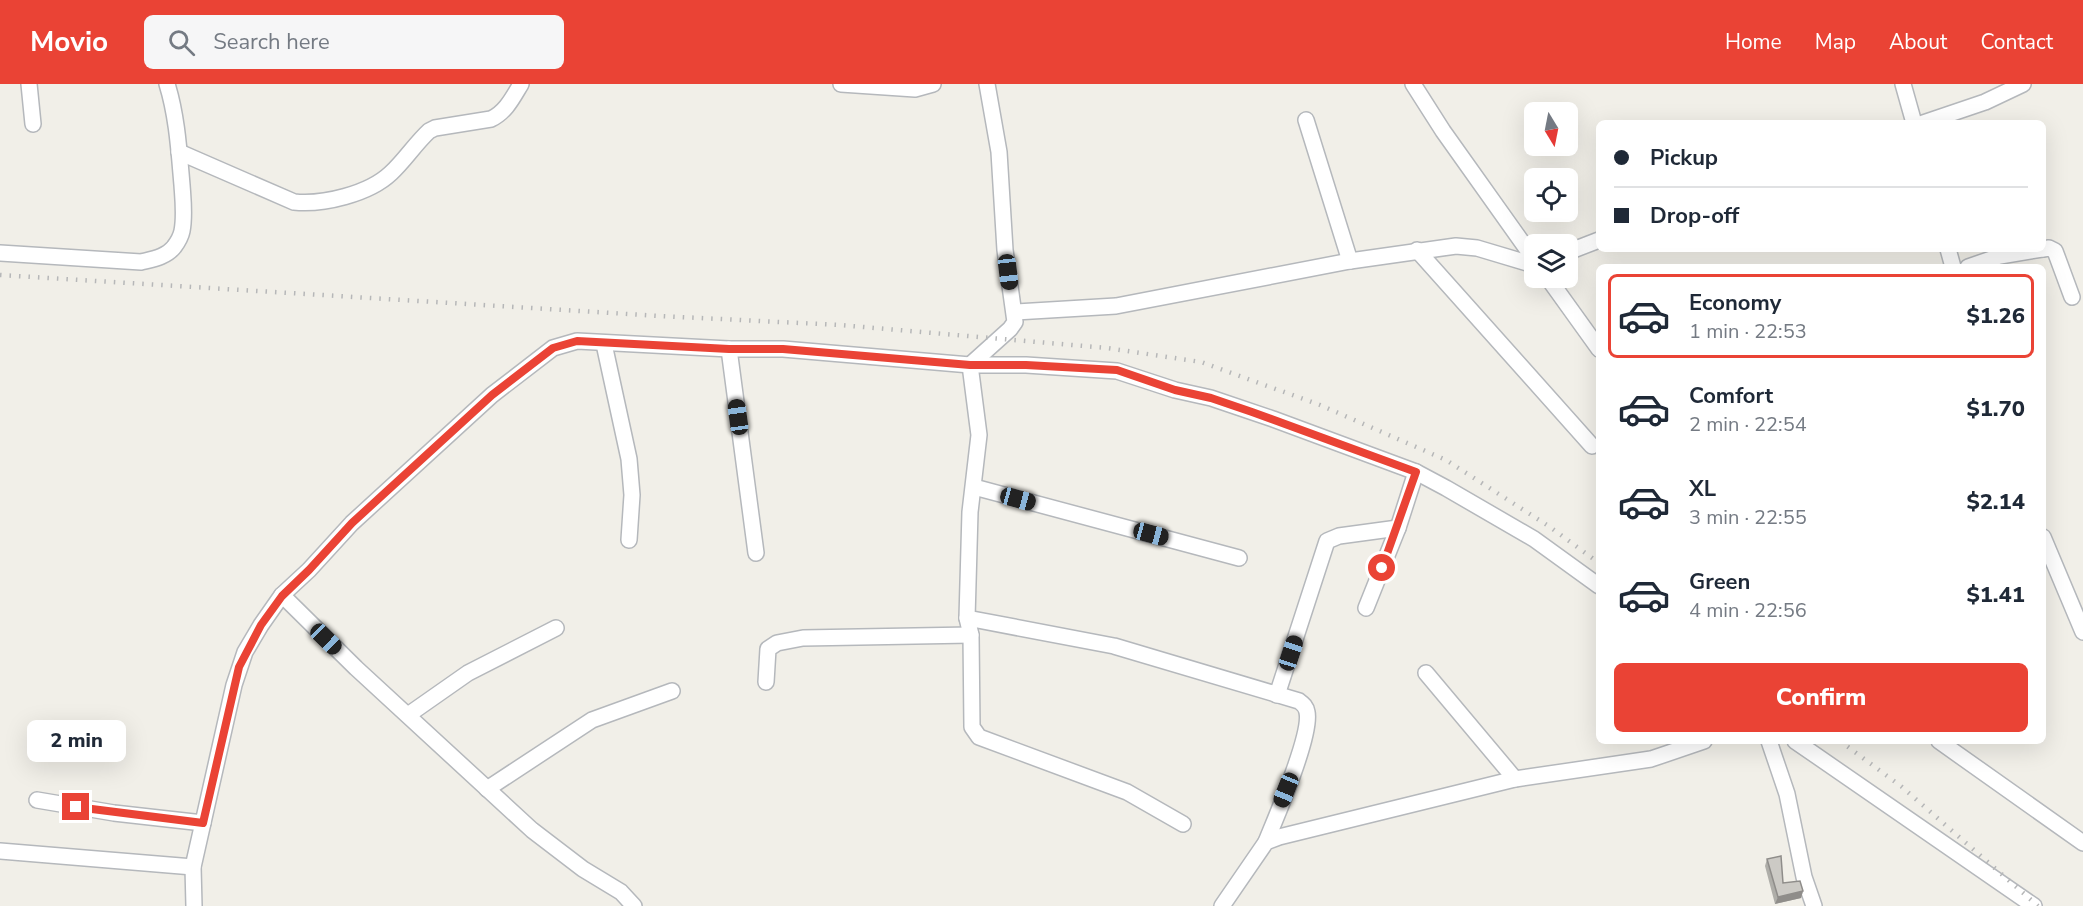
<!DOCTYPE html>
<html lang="en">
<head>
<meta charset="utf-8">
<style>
	:root { --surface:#fff; --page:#f6f6f7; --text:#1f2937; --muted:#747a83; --line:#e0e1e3; --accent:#ea4335 }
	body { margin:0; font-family:"Nunito Sans",sans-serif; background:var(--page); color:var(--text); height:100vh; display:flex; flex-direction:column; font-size:22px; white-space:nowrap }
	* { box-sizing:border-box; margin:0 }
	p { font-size:20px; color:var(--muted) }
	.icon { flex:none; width:33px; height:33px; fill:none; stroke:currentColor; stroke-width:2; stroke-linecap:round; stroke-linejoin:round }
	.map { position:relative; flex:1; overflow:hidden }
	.panel { position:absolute; left:1596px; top:180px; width:450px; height:480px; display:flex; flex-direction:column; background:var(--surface); border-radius:9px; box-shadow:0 6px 24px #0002 }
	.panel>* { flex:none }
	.top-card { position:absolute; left:1596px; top:36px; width:450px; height:132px; border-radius:9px; box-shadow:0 6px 24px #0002; display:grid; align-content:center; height:132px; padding:0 18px; background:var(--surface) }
	.needle { width:39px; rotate:170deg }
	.fabs { position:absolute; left:1524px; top:18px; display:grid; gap:12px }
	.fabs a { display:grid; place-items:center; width:54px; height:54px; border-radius:9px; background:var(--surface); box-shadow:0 6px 24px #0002; font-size:30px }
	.end { position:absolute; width:27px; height:27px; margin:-14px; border:8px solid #ea4335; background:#fff; box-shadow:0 0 0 3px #fff }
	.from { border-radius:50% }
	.bubble { position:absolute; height:42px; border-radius:9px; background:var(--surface); box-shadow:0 6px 24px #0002; font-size:20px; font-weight:800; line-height:42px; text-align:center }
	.car { position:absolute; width:18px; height:36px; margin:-18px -9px; border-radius:8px; box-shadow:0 0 4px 2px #0007; background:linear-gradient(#222 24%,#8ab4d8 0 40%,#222 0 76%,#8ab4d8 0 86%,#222 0) }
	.top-card b { display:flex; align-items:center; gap:21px; height:57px; font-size:22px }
	.top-card b+b { border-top:2px solid var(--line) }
	.top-card i { width:15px; height:15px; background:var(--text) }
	ul { padding:10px 0 0; list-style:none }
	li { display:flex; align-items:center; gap:18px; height:84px; margin:0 12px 9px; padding:0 6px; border:3px solid transparent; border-radius:9px }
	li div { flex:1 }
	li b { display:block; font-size:22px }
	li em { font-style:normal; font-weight:800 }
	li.current { border-color:var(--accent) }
	li>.icon { width:54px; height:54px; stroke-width:1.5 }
	.button { display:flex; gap:12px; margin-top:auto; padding:12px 18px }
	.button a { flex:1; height:69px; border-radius:9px; background:var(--accent); color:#fff; font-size:24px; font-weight:800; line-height:69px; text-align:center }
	header { display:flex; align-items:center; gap:36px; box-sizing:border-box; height:84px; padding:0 30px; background:var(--accent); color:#fff }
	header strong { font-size:28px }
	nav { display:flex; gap:33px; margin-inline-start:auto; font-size:21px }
	.search { width:420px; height:54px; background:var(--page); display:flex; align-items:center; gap:15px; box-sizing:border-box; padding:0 21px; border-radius:9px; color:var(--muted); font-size:22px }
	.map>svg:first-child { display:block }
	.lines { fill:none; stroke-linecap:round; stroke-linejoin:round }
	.minor-casing { stroke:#b5b8bc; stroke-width:18 }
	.minor { stroke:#fff; stroke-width:15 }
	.rail { stroke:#b6b7b8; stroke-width:4.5; stroke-dasharray:1.5 8; stroke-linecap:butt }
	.wall { fill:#afaea9 }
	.shaded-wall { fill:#8f8d8a }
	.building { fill:#cccac5; stroke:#8f8d8a; stroke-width:1.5 }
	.route { stroke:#ea4335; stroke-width:8 }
</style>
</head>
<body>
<header>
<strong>Movio</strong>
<div class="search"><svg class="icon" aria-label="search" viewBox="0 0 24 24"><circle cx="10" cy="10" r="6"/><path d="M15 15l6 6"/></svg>Search here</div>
<nav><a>Home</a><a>Map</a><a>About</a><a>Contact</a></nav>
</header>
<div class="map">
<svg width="2083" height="822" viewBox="0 0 2083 822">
	<rect width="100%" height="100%" fill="#f1efe8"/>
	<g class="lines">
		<!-- minor casing -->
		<g class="minor-casing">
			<g id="minor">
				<polyline points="29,0 33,40"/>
				<polyline points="841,0 915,5 933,0"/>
				<polyline points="987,0 999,68 1005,166 1015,238 1010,245 970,281 979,351 970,428 967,534 971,551 972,643 979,653 1127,708 1183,740"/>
				<polyline points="1413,0 1443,47 1534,175"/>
				<polyline points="1903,0 1914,39"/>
				<polyline points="1306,36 1350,177"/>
				<polyline points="1923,39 1985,18 2023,0"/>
				<path d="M 179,68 L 294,118 C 323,121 369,110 391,89 C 405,76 415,60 429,47 L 435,44 L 491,35 C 506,28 513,13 521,0"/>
				<polyline points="1948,165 1953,183"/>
				<polyline points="2043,165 2049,164 2055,167 2072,213"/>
				<polyline points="1417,166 1592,362"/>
				<polyline points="1568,168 1599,156"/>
				<path d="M 0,169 L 141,178 C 153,175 166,173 174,163 C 177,159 181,152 182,147 C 185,132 183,116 182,101 C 179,67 177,32 167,0"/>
				<polyline points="1968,183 2000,172 2042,165"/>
				<polyline points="1548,194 1599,265"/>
				<polyline points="1015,228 1116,222 1350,177 1456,162 1477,164 1534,181"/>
				<polyline points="604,260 629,375 632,411 629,456"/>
				<polyline points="729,265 756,469"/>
				<polyline points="974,403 1239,474"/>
				<polyline points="2043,453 2083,548"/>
				<polyline points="282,511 356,584 532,746 583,785 621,808 634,822"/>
				<polyline points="1366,524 1398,444 1416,388"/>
				<path d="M 967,534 L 1114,562 L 1299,617 C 1303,620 1306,622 1307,628 C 1312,651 1276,733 1266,758"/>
				<polyline points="1426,589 1515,695"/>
				<polyline points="766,598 768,565 777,559 803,554 971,551"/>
				<polyline points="1277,611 1327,457 1339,452 1398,444"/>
				<polyline points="408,631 468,589 556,544"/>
				<polyline points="1769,657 1787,710 1804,793 1814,822"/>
				<polyline points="1795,657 2034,822"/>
				<polyline points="1939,657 2083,759"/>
				<polyline points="487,705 592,636 672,607"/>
				<polyline points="37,716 114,729 203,739"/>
				<polyline points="0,767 193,783"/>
				<polyline points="194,822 193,783 234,601 245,568 261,541 282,511 309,486 352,439 492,311 553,264 577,257 729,265 783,265 970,281 1026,281 1117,287 1175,306 1211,314 1273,335 1416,388 1446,404 1534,455 1599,502"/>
				<polyline points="1222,822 1266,758 1279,753 1515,695 1651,675 1704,657"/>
			</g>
		</g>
		<!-- minor -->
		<use href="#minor" class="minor"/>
		<!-- rail -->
		<g class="rail">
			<polyline points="0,191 660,232 840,241 1107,264 1201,278 1320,321 1446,376 1550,443 1599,479"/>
			<polyline points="1840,657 1902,703 2038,822"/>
		</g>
	</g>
	<!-- wall -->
	<polygon class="wall" points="1767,775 1783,799 1803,807 1801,814 1775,820 1765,782"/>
	<!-- shaded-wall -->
	<polygon class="shaded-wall" points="1803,807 1801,814 1775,820 1778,813"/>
	<!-- building -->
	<polygon class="building" points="1781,772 1783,799 1800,797 1803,807 1778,813 1767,775"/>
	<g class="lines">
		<!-- route -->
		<polyline class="route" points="76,723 203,739 239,583 261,541 282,512 309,486 352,439 492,311 553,264 577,257 729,265 783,265 970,281 1026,281 1117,286 1175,306 1211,314 1252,328 1416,388 1382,484"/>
	</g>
</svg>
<div class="fabs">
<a><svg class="needle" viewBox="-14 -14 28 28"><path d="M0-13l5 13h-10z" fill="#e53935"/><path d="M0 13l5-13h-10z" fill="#747a83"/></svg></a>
<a><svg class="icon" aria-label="locate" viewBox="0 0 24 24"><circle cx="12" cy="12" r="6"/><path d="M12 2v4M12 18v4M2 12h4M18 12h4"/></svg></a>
<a><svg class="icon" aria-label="layers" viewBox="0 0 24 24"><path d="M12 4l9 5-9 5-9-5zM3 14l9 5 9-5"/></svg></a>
</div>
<i class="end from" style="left:1382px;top:484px"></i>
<i class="end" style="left:76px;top:723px"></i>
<div class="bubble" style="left:27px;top:636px;width:99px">2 min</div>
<i class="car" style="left:1008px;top:188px;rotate:173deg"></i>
<i class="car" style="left:738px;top:333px;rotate:352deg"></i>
<i class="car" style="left:1018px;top:415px;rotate:105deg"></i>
<i class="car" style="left:1151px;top:450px;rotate:105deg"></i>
<i class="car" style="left:326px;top:555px;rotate:134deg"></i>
<i class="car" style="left:1291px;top:569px;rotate:18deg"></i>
<i class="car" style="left:1286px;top:706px;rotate:202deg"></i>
<div class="top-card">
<b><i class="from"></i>Pickup</b>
<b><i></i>Drop-off</b>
</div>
<section class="panel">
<ul>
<li class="current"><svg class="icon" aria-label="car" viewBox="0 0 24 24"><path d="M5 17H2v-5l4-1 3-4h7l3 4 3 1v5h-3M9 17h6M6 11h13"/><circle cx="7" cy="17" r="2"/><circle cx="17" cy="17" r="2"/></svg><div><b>Economy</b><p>1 min · 22:53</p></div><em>$1.26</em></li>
<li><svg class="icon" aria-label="car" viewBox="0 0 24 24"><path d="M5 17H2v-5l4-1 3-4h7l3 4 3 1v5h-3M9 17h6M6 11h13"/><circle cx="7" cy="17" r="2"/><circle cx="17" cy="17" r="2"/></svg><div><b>Comfort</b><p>2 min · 22:54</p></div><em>$1.70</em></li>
<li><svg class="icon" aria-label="car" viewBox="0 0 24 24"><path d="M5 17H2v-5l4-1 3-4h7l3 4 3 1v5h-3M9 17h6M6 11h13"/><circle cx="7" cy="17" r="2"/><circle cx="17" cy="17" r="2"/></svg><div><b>XL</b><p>3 min · 22:55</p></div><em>$2.14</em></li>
<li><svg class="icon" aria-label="car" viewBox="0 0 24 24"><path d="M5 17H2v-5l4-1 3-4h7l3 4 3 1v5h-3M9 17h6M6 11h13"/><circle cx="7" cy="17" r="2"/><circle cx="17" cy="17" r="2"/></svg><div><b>Green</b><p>4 min · 22:56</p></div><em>$1.41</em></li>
</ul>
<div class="button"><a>Confirm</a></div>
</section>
</div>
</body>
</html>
